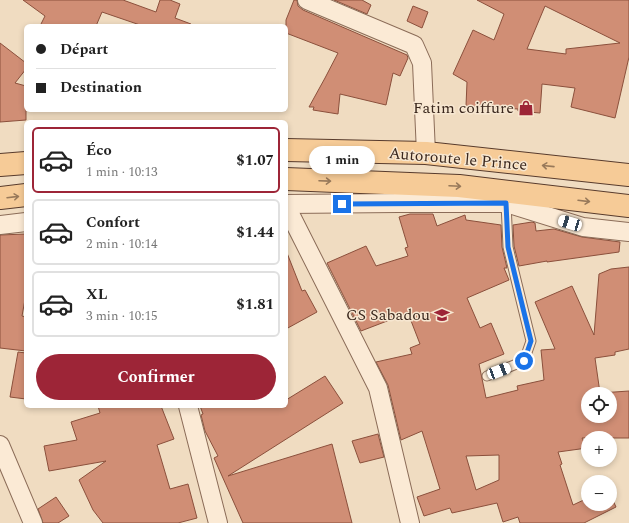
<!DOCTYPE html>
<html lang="fr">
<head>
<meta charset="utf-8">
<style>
	:root { --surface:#fff; --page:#f6f6f6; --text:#222; --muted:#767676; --line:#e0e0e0; --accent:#9d2537 }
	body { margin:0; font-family:Spectral,serif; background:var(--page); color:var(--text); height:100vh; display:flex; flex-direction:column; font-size:15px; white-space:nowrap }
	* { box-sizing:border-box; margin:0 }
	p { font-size:13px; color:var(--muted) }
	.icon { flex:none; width:22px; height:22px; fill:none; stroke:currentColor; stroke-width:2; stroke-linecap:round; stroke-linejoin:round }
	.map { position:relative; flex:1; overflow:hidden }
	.drawer { position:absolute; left:24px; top:120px; width:264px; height:288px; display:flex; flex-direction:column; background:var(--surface); border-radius:6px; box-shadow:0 2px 6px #0003 }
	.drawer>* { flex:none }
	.hud { position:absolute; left:24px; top:24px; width:264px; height:88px; border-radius:6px; box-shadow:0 2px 6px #0003; display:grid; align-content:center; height:88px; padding:0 12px; background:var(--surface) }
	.fabs { position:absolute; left:581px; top:387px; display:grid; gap:8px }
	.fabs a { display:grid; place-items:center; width:36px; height:36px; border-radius:50%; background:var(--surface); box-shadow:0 2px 6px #0003; font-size:20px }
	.end { position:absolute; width:18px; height:18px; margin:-9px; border:5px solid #1a73e8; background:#fff; box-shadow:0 0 0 2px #fff }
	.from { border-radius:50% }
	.bubble { position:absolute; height:28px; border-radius:14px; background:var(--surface); box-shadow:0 2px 6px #0003; font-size:13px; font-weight:700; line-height:28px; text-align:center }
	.car { position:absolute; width:12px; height:24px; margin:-12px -6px; border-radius:5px; box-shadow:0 0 3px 1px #0007; background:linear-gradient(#fff 24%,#345 0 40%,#fff 0 76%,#345 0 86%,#fff 0) }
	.hud b { display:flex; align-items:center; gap:14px; height:38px; font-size:15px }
	.hud b+b { border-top:1px solid var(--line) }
	.hud i { width:10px; height:10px; background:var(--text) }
	ul { padding:7px 0 0; list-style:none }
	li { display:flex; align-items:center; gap:12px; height:66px; margin:0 8px 6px; padding:0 4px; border:2px solid var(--line); border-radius:6px }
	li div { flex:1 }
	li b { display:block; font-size:15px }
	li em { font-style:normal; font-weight:700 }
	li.selected { border-color:var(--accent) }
	li>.icon { width:36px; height:36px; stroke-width:1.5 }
	.primary-button { display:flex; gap:8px; margin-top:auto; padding:8px 12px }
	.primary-button a { flex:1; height:46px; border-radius:24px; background:var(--accent); color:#fff; font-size:16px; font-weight:700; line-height:46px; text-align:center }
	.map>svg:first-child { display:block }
	.building { fill:#d08e75; stroke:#8b503c; fill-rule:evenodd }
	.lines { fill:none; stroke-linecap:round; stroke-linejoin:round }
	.service-casing { stroke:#8b6c58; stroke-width:11 }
	.minor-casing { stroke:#8b6c58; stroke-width:20 }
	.primary-casing { stroke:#583b2c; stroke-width:24 }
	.service { stroke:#fbead5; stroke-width:9 }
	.minor { stroke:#fbead5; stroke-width:18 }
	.primary { stroke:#f6cb97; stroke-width:22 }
	.oneway { stroke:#98795a }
	.route { stroke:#1a73e8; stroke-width:5 }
	.labels { text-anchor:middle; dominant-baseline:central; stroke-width:3; stroke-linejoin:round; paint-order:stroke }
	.poi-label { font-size:16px; fill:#3a271d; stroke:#f7e7d1; text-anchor:end }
	.street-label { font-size:16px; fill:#3a271d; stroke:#f7e7d1 }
</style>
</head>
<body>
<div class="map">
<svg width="629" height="523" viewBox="0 0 629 523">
	<rect width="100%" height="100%" fill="#f0dcc1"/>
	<!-- building -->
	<g class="building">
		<polygon points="23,0 123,0 156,12 160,0 170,0 180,4 175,18 191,24 190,26 143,26 102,12 96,26 40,26 45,16"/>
		<polygon points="294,0 297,0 298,6 303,10 407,55 408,58 400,76 393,73 386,105 340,94 338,114 313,110 314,107 309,107 325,78 338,53 286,33 286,20"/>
		<polygon points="334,0 362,0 371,5 367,14"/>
		<path d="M 477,0 L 629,0 L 629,57 L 615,118 L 571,107 L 575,88 L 542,84 L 540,113 L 518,111 L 518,109 L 466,106 L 467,82 L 453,74 L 473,30 L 494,40 L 504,14 ZM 545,6 L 620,43 L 566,49 L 566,54 L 527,49 Z"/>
		<polygon points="413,6 428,12 422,28 407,21"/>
		<polygon points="0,43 26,63 26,69 15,83 26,86 26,120 0,122"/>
		<path d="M 410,214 L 433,214 L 437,226 L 465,215 L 466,220 L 501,225 L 502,247 L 507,268 L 504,268 L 509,280 L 467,298 L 480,328 L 491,323 L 504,354 L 479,364 L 486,398 L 518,390 L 517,386 L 544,380 L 541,350 L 555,349 L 535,302 L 572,286 L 594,335 L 599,274 L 611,269 L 629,267 L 629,349 L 615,352 L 615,355 L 595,358 L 600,393 L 629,391 L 629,438 L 582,438 L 587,448 L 558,452 L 562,464 L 560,465 L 573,505 L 588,498 L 588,504 L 610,504 L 610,494 L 616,507 L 584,523 L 520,523 L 518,517 L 503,522 L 497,503 L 452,513 L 450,508 L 424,516 L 417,497 L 440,489 L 422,431 L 401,440 L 388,385 L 376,362 L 412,354 L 410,348 L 420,344 L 408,313 L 361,331 L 327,263 L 366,246 L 376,266 L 408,256 L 405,248 L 408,247 L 399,217 ZM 588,394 L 610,394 L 610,416 L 588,416 ZM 499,455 L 499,480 L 476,490 L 466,456 Z"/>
		<polygon points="532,222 535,223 536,231 554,229 582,237 620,242 619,252 547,262 547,261 519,266 514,246 513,225"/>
		<polygon points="26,234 26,294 22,316 26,317 26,351 0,348 0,235"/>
		<polygon points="286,253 287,253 302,291 305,290 317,312 286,329"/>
		<polygon points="18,352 26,353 26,399 10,397"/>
		<polygon points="325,376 343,403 228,476 332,444 352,523 243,523 214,458 218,456 205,431 201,415 203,414 200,406 286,406 286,400"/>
		<polygon points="98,406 161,406 174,439 157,445 170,489 188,484 197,518 178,523 103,523 93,510 79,480 106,461 49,471 44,446 77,440 71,422 100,413"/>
		<polygon points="378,434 384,457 360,463 352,441"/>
		<polygon points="56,497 69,516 58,523 43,523 38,509"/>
	</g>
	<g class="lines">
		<!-- service casing -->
		<g class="service-casing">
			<polyline id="service" points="487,376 524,361 531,341 508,247 506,203"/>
		</g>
		<!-- minor casing -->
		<g class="minor-casing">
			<g id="minor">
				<polyline points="307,0 414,45 422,63 426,153"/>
				<polyline points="286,204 398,203 506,203 583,227 629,232"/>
				<polyline points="286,206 378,388 410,523"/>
				<polyline points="0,225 26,222"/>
				<polyline points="188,406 218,523"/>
				<polyline points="0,445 33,523"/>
			</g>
		</g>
		<!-- primary casing -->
		<g class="primary-casing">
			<g id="primary">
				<polyline points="286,150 426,153 629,175"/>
				<polyline points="0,165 26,163"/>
				<polyline points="286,179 459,186 629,206"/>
				<polyline points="0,198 26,195"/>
			</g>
		</g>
		<!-- service -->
		<use href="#service" class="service"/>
		<!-- minor -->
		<use href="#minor" class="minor"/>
		<!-- primary -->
		<use href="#primary" class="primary"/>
	</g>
	<!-- one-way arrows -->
	<defs><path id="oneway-shaft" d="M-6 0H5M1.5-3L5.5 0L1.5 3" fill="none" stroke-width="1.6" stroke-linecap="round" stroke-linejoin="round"/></defs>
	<g class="oneway">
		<use href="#oneway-shaft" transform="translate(548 166) rotate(-174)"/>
		<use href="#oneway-shaft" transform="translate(325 181) rotate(2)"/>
		<use href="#oneway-shaft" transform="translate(455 186) rotate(3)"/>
		<use href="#oneway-shaft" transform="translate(13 197) rotate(-7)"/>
		<use href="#oneway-shaft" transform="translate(584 201) rotate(7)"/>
	</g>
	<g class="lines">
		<!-- route -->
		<polyline class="route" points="342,204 506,203 508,247 531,341 524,361"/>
	</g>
	<!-- icons -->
	<defs>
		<g id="shop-bare" transform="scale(1.2)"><path d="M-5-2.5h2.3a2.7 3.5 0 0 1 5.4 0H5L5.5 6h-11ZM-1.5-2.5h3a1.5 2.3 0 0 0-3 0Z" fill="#9d2537" stroke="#f7e7d1" stroke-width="2.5" paint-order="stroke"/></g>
		<g id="school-bare" transform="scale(1.2)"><path d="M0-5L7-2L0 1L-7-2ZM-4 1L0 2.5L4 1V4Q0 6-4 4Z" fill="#9d2537" stroke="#f7e7d1" stroke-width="2.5" paint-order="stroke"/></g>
	</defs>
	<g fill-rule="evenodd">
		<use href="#shop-bare" x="526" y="108"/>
		<use href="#school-bare" x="442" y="315"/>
	</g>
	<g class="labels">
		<!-- poi labels -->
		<g class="poi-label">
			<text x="514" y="108">Fatim coiffure</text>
			<text x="430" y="315">CS Sabadou</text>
		</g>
		<!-- street labels -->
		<g class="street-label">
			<text transform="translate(458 159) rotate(5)">Autoroute le Prince</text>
		</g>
	</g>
</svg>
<div class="fabs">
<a><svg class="icon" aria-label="locate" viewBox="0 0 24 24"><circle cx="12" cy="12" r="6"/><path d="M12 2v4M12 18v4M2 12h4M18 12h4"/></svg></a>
<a>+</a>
<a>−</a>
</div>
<i class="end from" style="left:524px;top:361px"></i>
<i class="end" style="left:342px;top:204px"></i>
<div class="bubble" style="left:309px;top:146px;width:66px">1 min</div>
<i class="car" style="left:570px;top:223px;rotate:287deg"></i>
<i class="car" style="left:499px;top:371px;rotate:69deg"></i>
<div class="hud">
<b><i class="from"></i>Départ</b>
<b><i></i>Destination</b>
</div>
<section class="drawer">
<ul>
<li class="selected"><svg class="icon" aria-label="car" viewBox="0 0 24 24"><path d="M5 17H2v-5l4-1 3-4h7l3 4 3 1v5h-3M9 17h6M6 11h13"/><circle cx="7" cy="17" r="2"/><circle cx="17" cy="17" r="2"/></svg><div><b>Éco</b><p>1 min · 10:13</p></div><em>$1.07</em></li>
<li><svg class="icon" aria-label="car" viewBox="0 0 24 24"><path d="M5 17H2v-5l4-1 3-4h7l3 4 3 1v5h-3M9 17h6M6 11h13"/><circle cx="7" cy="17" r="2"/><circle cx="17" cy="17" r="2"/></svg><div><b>Confort</b><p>2 min · 10:14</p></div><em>$1.44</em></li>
<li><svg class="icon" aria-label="car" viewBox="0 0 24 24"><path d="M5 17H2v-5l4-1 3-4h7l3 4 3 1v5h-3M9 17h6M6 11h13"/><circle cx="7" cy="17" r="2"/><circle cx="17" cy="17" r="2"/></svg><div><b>XL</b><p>3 min · 10:15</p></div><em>$1.81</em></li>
</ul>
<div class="primary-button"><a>Confirmer</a></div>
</section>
</div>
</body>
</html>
